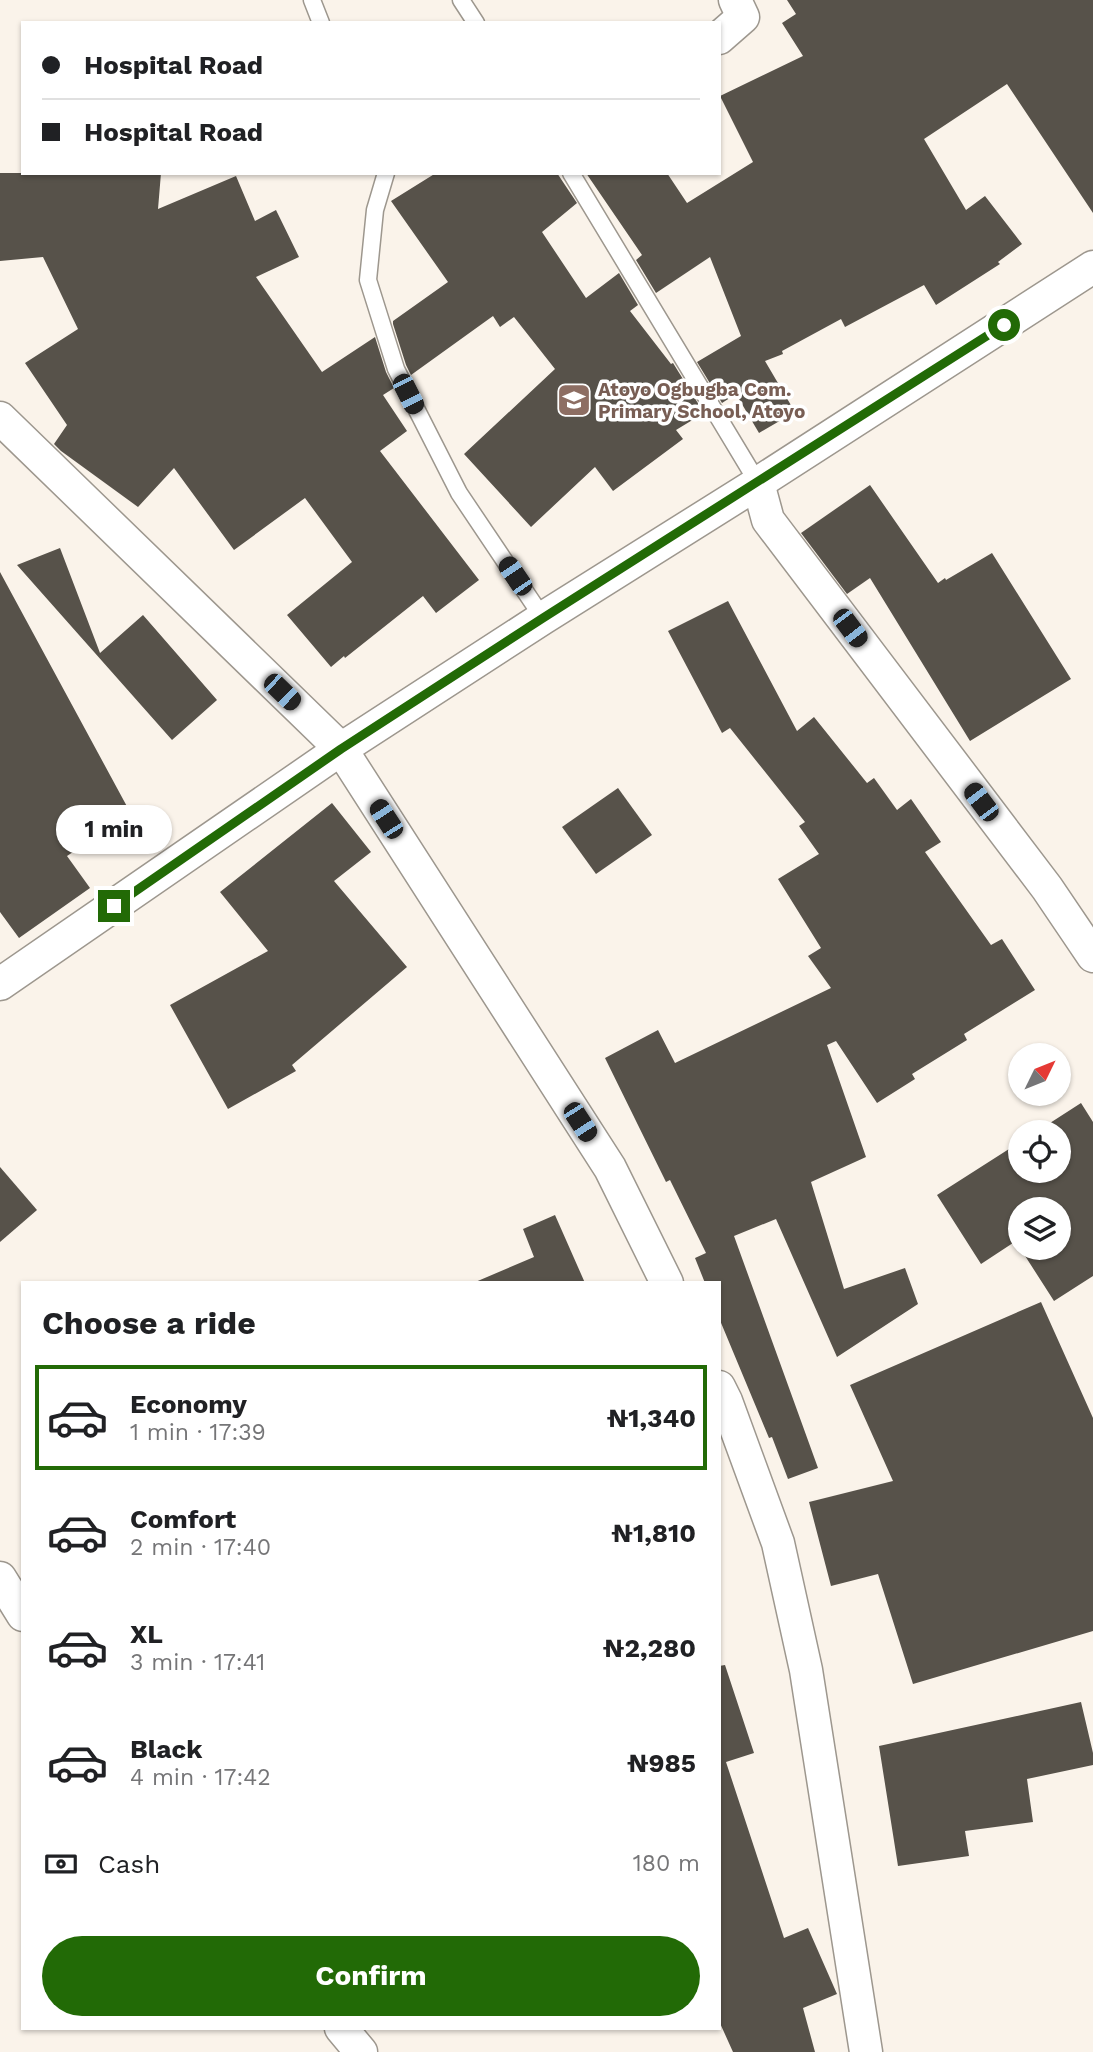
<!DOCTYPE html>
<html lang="en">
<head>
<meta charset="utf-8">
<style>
	:root { --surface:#fff; --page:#f6f6f6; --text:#202124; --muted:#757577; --line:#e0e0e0; --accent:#226a06 }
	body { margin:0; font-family:"Work Sans",sans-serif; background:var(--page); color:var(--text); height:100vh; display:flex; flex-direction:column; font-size:26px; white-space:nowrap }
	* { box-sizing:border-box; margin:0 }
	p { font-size:23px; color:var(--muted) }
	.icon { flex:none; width:38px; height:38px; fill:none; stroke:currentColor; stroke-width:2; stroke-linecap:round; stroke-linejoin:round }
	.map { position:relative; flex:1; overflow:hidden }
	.drawer { position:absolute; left:21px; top:1281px; width:700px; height:749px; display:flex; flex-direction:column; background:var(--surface); border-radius:0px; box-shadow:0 2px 5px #0004 }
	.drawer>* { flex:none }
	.top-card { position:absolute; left:21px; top:21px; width:700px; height:154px; border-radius:0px; box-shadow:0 2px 5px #0004; display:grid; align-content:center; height:154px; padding:0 21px; background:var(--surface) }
	.needle { width:46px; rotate:47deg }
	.tools { position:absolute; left:1008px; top:1043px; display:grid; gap:14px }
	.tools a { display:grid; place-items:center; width:63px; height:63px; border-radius:50%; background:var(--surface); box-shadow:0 2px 5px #0004; font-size:35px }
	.end { position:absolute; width:32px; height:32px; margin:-16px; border:9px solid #226a06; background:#fff; box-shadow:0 0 0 4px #fff }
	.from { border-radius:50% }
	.bubble { position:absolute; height:49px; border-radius:24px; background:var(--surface); box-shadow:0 2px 5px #0004; font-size:23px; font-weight:700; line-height:49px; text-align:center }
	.car { position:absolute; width:21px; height:42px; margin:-21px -10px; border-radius:9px; box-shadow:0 0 5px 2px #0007; background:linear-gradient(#222 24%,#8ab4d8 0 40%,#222 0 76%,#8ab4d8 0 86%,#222 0) }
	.top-card b { display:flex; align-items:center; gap:24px; height:66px; font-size:26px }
	.top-card b+b { border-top:2px solid var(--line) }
	.top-card i { width:18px; height:18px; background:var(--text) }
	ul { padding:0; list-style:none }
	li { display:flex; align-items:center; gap:21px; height:105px; margin:0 14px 10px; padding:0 7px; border:4px solid transparent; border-radius:0px }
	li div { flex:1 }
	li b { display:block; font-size:26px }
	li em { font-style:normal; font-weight:700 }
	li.selected { border-color:var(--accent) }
	li>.icon { width:63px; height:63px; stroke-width:1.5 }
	h2 { padding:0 21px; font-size:32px; line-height:84px }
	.pay { display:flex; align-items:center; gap:18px; height:77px; padding:0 21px; font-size:26px }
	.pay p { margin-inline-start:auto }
	.primary-button { display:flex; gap:14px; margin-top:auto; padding:14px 21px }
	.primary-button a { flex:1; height:80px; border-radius:42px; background:var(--accent); color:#fff; font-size:28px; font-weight:700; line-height:80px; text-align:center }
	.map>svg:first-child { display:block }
	.building { fill:#57524a }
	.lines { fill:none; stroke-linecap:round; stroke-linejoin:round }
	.lane-casing { stroke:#9d978e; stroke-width:19 }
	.street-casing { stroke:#9d978e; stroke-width:35 }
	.lane { stroke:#fff; stroke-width:16 }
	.street { stroke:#fff; stroke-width:32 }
	.route { stroke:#226a06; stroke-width:9 }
	.labels { text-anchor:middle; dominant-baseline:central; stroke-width:7; stroke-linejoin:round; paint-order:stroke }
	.education-label { font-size:19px; font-weight:bold; fill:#785e54; stroke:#fff; text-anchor:start }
</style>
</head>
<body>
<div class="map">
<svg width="1093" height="2052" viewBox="0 0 1093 2052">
	<rect width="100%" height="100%" fill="#faf3ea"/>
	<!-- building -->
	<g class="building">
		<polygon points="787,0 1093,0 1093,213 1007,84 924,139 966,210 985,196 1022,244 998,262 1000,264 936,305 924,285 845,327 841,319 782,351 783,354 765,361 795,412 759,433 736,394 722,403 697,362 741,336 710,257 656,293 636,260 642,255 586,173 667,173 687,203 753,162 720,96 803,56 782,23 796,14"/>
		<polygon points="0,173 161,173 158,209 236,176 255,221 276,210 299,257 256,277 322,372 375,337 386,372 394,388 383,395 407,431 380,451 479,580 436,613 423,596 345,658 344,656 331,667 287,615 352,562 305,498 234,550 174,468 138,507 61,451 54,444 67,425 25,363 78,329 43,257 0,261"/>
		<polygon points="436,173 557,173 577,203 542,232 586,298 619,273 638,305 630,311 671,364 673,363 704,413 676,430 683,439 613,491 595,467 531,527 464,454 555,369 514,317 500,327 493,316 411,375 406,365 393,324 393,321 448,282 391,201"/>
		<polygon points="870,485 938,583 945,578 946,580 992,553 1071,679 970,741 870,578 847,594 801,533"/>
		<polygon points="60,548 100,653 143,615 217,700 172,740 17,565"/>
		<polygon points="0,572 130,812 68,845 73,852 67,856 90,888 19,938 0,912"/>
		<polygon points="728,601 797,731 814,717 867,783 874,778 897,810 911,799 941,842 925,852 991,945 1002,939 1035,990 964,1034 967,1040 912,1074 915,1079 877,1103 836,1041 827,1045 866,1157 811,1182 844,1289 905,1268 918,1304 837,1357 776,1219 734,1236 818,1468 788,1479 772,1437 769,1438 719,1318 719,1283 705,1283 695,1258 706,1253 670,1180 666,1182 605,1058 658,1030 675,1063 831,988 808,956 821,948 778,879 819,854 799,826 805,822 730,728 722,733 668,631"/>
		<polygon points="618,788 652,835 596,874 562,827"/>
		<polygon points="332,803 371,852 334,881 407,967 292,1065 296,1071 228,1109 170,1005 268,951 220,892"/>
		<polygon points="1081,1103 1093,1122 1093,1276 1054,1301 1020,1248 1059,1248 1059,1209 1020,1209 1020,1248 1016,1241 981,1264 937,1195 1020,1142 1020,1171 1059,1171 1059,1132 1036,1132"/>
		<polygon points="0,1167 37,1210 0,1242"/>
		<polygon points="555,1215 585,1283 473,1283 534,1257 523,1229"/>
		<polygon points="1041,1302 1093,1418 1093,1631 913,1684 878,1574 831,1586 809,1502 893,1481 850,1385"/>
		<polygon points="725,1665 754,1753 726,1762 784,1938 808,1928 837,1994 803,2008 815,2052 733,2052 719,2021 719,1666"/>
		<polygon points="1081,1702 1093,1753 1093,1765 1027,1779 1033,1822 965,1831 969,1856 898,1866 879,1746"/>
	</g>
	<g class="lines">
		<!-- lane casing -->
		<g class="lane-casing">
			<g id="lane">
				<polyline points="312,0 321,23"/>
				<polyline points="461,0 476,23"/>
				<polyline points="386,173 375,210 368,280 396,369 459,493 543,618"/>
				<polyline points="571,173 758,483"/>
			</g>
		</g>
		<!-- street casing -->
		<g class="street-casing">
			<g id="street">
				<polyline points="719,38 743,17 735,0"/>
				<polyline points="0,418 341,749 610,1168 667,1283"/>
				<polyline points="758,483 768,520 1047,888 1093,956"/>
				<polyline points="0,984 341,749 543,618 758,483 1093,267"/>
				<polyline points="719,1387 726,1401 778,1543 806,1670 866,2052"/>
				<polyline points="0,1578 23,1615"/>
				<polyline points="341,2028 361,2052"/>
			</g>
		</g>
		<!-- lane -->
		<use href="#lane" class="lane"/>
		<!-- street -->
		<use href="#street" class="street"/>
	</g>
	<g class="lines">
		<!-- route -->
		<polyline class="route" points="114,906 341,749 543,618 1004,325"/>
	</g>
	<!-- icons -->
	<defs>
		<g id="school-square" transform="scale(1.75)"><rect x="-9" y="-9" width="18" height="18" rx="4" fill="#8d6e63" stroke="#fff"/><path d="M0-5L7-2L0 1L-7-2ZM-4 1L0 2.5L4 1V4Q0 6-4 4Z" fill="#fff"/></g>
	</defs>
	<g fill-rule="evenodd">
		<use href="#school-square" x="574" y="400"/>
	</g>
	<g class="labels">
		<!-- education labels -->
		<g class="education-label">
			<text x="598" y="389">Atoyo Ogbugba Com.<tspan x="598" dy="22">Primary School, Atoyo</tspan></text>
		</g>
	</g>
</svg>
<div class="tools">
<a><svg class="needle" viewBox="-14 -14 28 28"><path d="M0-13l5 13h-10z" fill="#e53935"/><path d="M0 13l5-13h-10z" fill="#757577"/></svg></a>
<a><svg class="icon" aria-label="locate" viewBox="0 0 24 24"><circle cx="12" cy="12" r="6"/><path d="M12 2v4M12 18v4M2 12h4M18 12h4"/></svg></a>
<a><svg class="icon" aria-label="layers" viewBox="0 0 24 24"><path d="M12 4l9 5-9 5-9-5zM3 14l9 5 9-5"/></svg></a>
</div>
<i class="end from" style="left:1004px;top:325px"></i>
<i class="end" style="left:114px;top:906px"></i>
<div class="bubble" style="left:56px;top:805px;width:116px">1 min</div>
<i class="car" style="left:408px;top:394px;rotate:153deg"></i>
<i class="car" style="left:515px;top:576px;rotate:326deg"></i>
<i class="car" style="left:850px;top:628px;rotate:143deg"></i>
<i class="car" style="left:282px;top:692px;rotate:134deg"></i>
<i class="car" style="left:981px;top:802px;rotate:323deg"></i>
<i class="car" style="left:386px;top:819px;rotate:327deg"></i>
<i class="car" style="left:580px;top:1122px;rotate:147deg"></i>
<div class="top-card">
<b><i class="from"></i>Hospital Road</b>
<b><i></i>Hospital Road</b>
</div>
<section class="drawer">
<h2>Choose a ride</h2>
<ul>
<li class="selected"><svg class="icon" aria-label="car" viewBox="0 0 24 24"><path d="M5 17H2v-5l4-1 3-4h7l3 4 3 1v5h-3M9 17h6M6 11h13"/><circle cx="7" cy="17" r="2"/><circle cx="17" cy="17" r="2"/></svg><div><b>Economy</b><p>1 min · 17:39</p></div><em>₦1,340</em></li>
<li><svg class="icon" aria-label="car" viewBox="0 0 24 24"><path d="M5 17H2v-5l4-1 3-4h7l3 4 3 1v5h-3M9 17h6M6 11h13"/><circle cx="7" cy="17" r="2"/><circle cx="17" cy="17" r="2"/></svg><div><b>Comfort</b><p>2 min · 17:40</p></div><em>₦1,810</em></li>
<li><svg class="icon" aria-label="car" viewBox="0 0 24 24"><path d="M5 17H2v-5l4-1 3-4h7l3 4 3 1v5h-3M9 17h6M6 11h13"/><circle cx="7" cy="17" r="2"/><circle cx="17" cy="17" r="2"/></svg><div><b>XL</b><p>3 min · 17:41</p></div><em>₦2,280</em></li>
<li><svg class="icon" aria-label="car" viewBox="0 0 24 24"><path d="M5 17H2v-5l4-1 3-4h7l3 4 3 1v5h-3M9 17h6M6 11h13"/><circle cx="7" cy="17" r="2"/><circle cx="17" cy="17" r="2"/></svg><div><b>Black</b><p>4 min · 17:42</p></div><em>₦985</em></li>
</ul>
<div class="pay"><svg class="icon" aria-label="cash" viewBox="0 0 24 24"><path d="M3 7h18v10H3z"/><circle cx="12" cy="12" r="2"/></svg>Cash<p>180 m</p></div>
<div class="primary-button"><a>Confirm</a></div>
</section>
</div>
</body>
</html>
